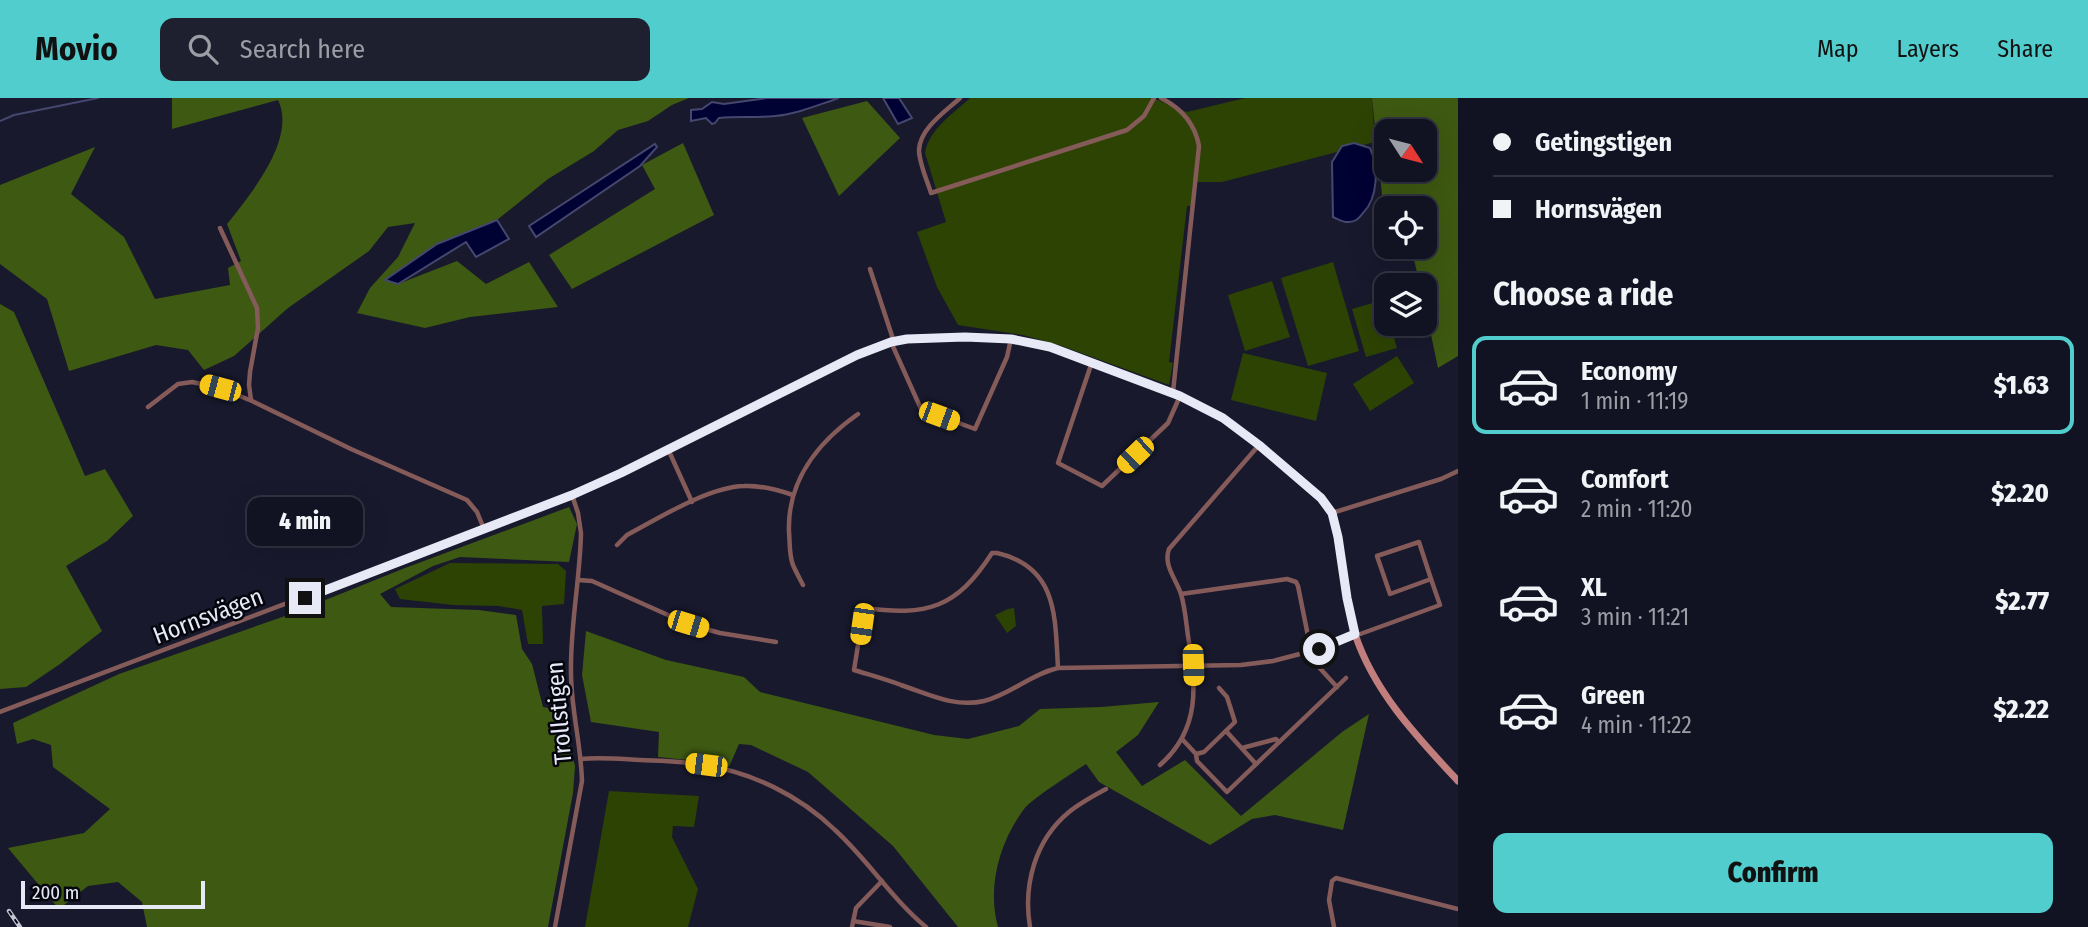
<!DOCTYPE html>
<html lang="en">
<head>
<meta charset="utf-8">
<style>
	:root { --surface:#121322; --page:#1f202f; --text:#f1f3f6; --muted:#9c9ea5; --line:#313240; --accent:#52cdce }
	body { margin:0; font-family:"Fira Sans Condensed",sans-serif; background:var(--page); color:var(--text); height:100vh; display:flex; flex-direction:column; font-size:26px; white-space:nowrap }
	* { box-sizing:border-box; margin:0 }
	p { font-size:23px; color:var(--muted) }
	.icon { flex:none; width:38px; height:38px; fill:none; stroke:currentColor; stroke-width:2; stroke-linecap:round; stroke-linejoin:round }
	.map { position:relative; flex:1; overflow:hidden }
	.details { display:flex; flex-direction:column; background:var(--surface); width:630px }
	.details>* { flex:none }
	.guide { display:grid; align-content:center; height:154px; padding:0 35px; background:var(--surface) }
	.needle { width:46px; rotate:126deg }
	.buttons { position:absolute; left:1374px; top:21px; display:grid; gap:14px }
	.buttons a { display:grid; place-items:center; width:63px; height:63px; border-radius:14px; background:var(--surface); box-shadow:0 7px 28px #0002,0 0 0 2px var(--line); font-size:35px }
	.scale { position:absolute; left:21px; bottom:18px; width:184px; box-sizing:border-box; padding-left:7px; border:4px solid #e7e9f7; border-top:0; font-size:19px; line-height:24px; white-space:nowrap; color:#e7e9f7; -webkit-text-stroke:5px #05060d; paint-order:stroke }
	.end { position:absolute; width:32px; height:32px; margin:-16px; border:9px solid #e7e9f7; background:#111; box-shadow:0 0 0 4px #111 }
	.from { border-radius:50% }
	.bubble { position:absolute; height:49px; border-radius:14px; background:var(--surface); box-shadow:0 7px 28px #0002,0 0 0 2px var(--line); font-size:23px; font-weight:800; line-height:49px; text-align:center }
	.car { position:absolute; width:21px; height:42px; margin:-21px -10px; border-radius:9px; box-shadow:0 0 5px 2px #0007; background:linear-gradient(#f5c518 24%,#345 0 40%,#f5c518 0 76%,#345 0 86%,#f5c518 0) }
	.guide b { display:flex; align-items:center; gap:24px; height:66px; font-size:26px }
	.guide b+b { border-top:2px solid var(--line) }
	.guide i { width:18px; height:18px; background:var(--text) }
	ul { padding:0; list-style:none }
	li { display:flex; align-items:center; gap:21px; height:98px; margin:0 14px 10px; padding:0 21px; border:4px solid transparent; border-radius:14px }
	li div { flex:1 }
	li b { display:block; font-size:26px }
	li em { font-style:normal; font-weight:800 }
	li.active { border-color:var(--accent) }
	li>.icon { width:63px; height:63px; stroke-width:1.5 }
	h2 { padding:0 35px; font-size:32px; line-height:84px }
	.button { display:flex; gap:14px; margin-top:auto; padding:14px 35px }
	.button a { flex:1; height:80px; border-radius:14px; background:var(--accent); color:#111; font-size:28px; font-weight:800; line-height:80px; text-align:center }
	header { display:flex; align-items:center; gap:42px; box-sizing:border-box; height:98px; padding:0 35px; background:var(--accent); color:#111 }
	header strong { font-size:33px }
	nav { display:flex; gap:38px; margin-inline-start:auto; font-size:24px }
	.search { width:490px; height:63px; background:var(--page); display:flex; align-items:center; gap:18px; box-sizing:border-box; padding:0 24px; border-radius:14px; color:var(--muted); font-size:26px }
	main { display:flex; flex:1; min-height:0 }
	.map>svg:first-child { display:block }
	.green { fill:#2d4303 }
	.forest { fill:#3e5912; fill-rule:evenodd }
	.water { fill:#000234; stroke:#45476e; stroke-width:2 }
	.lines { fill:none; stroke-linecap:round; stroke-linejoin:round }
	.stream { stroke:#45476e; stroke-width:2 }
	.street { stroke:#855b5a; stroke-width:4.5 }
	.secondary { stroke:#c27e7d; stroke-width:7 }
	.rail-casing { stroke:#c4c6d5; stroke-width:4.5 }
	.rail { stroke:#05060d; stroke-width:2; stroke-dasharray:5; stroke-linecap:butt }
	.route { stroke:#e7e9f7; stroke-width:9 }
	.labels { text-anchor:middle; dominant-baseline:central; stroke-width:5; stroke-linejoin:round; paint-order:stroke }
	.street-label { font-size:24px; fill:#e7e9f7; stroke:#05060d }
</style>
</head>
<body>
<header>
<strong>Movio</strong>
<div class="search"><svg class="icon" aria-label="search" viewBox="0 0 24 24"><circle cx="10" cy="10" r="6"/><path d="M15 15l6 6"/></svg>Search here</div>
<nav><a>Map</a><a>Layers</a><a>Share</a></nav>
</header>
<main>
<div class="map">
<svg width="1458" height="829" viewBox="0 0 1458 829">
	<rect width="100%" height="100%" fill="#18192d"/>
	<!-- green -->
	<g class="green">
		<path d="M 970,0 L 1153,0 L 1187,14 L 1245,0 L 1372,0 L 1375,44 L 1222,84 L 1193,84 L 1191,108 L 1187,108 L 1169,264 L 1173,265 L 1169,287 L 1062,248 L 1023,237 L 958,227 L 937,189 L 917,134 L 946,124 L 925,55 C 929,31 953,16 970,0 Z"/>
		<polygon points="1333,164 1359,253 1308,268 1281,180"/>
		<polygon points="1272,183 1290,239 1245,253 1228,197"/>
		<polygon points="1383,202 1386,213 1386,226 1390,226 1397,250 1366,259 1352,211"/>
		<polygon points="1243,255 1327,275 1316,323 1231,302"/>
		<polygon points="1397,258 1414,285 1370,313 1353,286"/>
		<polygon points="450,465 558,466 566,473 564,506 542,508 543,546 528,546 522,512 499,508 453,507 400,501 395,491"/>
		<polygon points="1014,510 1016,528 1007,535 995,517 1008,511"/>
		<polygon points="609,693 699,698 694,729 673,728 672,739 698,791 688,829 585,829"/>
	</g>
	<!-- forest -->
	<g class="forest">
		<path d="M 172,0 L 689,0 L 672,7 L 648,23 L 618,32 L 594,53 L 548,81 L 497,122 L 437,146 L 386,182 L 398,186 L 457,163 L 486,186 L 529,164 L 558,209 L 470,219 L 425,230 L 357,215 L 370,190 L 398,159 L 415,125 L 388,129 L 369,153 L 288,210 L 234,258 L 204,272 L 188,252 L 156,247 L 69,273 L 47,201 L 0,166 L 0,87 L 95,49 L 71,96 L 124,139 L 155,201 L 230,187 L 228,170 L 241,163 L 227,126 C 250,97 297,41 278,2 L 172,31 Z"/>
		<path d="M 1372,0 L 1458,0 L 1458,258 L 1438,270 L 1425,208 L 1424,187 L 1420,187 L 1411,149 L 1424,149 L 1424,110 L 1386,110 L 1386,117 L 1384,116 ZM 1386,33 L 1424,33 L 1424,72 L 1386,72 Z"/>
		<polygon points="867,3 900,40 839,98 802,20"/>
		<polygon points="683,45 714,117 572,191 549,157 655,91 642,67"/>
		<polygon points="0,206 14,214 85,378 105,371 133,418 107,443 66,468 102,533 60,566 26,589 0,591"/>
		<polygon points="569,409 577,426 569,464 460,459 433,468 380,496 391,509 479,512 516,517 522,551 532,566 543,609 560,612 575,668 573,695 548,829 147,829 142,804 118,784 88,788 59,811 8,750 84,735 110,711 53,669 51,647 33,641 17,646 13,625 119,576 288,517 405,470"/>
		<path d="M 586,533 L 666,562 L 744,579 L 760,594 L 934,637 L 968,641 L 1019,628 L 1040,611 L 1101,609 L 1159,604 L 1138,637 L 1116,654 L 1142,688 L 1185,662 L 1241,718 L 1342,634 L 1369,616 L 1343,732 L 1275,717 L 1252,721 L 1210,747 L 1099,684 L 1086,666 C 1071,676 1033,700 1024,711 C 999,745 987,789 998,829 L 958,829 L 893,748 L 808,674 L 751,647 L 739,646 L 729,669 L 708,664 L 658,659 L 659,634 L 591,624 L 582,577 Z"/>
	</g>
	<!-- water -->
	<g class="water">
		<path d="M 767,0 L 839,0 C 818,7 797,16 775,18 C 756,20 737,18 719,20 L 715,25 L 712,26 L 706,20 L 691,23 L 691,12 L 702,11 L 712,4 L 724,6 Z"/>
		<polygon points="883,0 899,0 912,20 898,26"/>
		<path d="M 1354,45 L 1370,50 C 1379,69 1378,100 1363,115 C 1359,120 1356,124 1349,124 C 1344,125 1338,121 1333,119 L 1332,64 L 1342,48 Z"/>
		<polygon points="655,46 657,49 640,68 536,139 529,128"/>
		<polygon points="497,122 509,141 476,159 466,144 398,186 385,182 437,146"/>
	</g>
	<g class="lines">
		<!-- stream -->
		<polyline class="stream" points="0,23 14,17 98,0"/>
		<!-- street -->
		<g class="street">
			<path d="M 960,0 C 946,13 920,30 919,52 C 919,65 927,82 931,95 L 1127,32 L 1144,18 L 1154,0"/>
			<path d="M 1161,0 C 1181,10 1195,26 1199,48 L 1173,294"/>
			<polyline points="220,130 257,210 258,230 250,274 249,287 251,302"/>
			<polyline points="870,171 894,244"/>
			<polyline points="891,244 921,311 975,331 1007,259 1011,241"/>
			<polyline points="1092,264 1058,365 1102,388 1168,325 1180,298"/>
			<polyline points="148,309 178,286 192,284 220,290 252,303 351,351 467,402 477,414 484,431"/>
			<polyline points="668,351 692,404"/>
			<polygon points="1419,444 1431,481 1390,496 1377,458"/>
			<path d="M 617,447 L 627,437 C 659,420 708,389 744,388 C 761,387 778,392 793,397"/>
			<polyline points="578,482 592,483 688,526 720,535 776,544"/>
			<path d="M 803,487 C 800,481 796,474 793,467 C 789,457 790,445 789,434 C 787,383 818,344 858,316"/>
			<polyline points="1181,496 1287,481 1296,484 1298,488 1311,553"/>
			<polyline points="1306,555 1337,589"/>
			<path d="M 1058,570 C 1055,519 1058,469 997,455 L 992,455 C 956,511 927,518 864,510 L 854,572 C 870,577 885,581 901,587 C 928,596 955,610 984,603 C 1011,596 1031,576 1058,570 L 1241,567 L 1273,563 L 1319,551 L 1440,507 L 1431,481"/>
			<path d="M 0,614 L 572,397 L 621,375 L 857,257 C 869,252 881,247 893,244 C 938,234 1006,237 1050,249 L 1173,294 L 1223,320 L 1296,376 L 1321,400 L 1332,415 L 1441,381 L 1458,373"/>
			<polyline points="1226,633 1256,666"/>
			<polyline points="1182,641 1196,656 1197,663 1227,694 1346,580"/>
			<polyline points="1242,650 1276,641 1279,644"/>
			<polyline points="1196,656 1204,654 1235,624 1227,599 1219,590"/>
			<path d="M 581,661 C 600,659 620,661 640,662 C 661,663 682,663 703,667 C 752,674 800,698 835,732 C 868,762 892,801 926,829"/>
			<path d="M 1160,667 C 1201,631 1196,587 1188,538 C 1186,524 1185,509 1181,496 C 1176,481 1163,467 1169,451 L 1259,347"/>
			<polyline points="853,823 890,829"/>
			<path d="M 555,829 L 582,683 C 581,646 571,611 571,575 C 570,528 580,482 581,435 L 578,415 L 572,397"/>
			<polyline points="852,829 856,810 882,783"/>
			<path d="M 1030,829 C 1023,787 1035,742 1069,714 C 1080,705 1093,698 1106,691"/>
			<polyline points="1334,829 1329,802 1332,783 1336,780 1458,811"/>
		</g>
		<!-- secondary -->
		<path class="secondary" d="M 1332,415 C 1343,455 1343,496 1355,536 C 1374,594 1417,639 1458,683"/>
		<!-- rail casing -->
		<g class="rail-casing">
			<polyline id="rail" points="9,813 20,829"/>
		</g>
		<!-- rail -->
		<use href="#rail" class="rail"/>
	</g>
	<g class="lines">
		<!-- route -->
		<polyline class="route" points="305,500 572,397 621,375 857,257 891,244 907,241 965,239 1011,241 1050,249 1180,298 1223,320 1259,347 1321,400 1332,415 1338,439 1347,500 1355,536 1319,551"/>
	</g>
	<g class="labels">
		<!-- street labels -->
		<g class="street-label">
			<text transform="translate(208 518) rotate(-21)">Hornsvägen</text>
			<text transform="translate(559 615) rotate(-95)">Trollstigen</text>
		</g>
	</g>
</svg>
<div class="buttons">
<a><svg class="needle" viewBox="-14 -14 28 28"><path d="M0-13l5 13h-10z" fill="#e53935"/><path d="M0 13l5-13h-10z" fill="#9c9ea5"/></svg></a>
<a><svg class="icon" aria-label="locate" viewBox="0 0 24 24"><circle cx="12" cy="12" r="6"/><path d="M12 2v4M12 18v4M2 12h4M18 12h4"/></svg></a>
<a><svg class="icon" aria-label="layers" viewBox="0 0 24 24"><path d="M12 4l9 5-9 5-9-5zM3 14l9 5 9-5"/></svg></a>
</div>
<div class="scale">200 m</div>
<i class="end from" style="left:1319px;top:551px"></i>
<i class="end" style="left:305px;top:500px"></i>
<div class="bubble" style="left:247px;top:399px;width:116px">4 min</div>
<i class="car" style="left:220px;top:290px;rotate:285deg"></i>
<i class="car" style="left:939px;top:318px;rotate:110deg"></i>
<i class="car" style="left:1135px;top:357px;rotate:226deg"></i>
<i class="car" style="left:688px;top:526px;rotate:107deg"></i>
<i class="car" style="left:862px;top:526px;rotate:188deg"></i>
<i class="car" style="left:1193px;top:567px;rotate:178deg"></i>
<i class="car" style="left:706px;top:667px;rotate:277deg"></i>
</div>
<section class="details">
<div class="guide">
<b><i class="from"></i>Getingstigen</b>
<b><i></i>Hornsvägen</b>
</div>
<h2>Choose a ride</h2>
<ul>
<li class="active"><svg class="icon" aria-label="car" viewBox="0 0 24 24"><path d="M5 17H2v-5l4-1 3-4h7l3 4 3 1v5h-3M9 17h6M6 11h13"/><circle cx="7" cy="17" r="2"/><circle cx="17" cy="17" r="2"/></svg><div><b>Economy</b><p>1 min · 11:19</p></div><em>$1.63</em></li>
<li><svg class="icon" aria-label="car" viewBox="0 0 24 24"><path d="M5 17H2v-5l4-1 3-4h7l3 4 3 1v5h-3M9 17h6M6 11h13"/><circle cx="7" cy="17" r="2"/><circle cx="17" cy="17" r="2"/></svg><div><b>Comfort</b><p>2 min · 11:20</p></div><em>$2.20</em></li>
<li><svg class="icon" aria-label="car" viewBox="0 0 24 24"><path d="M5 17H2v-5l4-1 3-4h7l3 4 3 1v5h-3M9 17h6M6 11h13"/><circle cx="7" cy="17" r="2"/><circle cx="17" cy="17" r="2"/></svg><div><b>XL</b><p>3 min · 11:21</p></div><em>$2.77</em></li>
<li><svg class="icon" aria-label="car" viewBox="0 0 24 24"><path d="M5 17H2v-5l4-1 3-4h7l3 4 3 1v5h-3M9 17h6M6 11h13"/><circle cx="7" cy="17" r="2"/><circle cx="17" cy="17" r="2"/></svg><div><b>Green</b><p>4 min · 11:22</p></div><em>$2.22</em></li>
</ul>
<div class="button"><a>Confirm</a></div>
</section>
</main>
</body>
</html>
